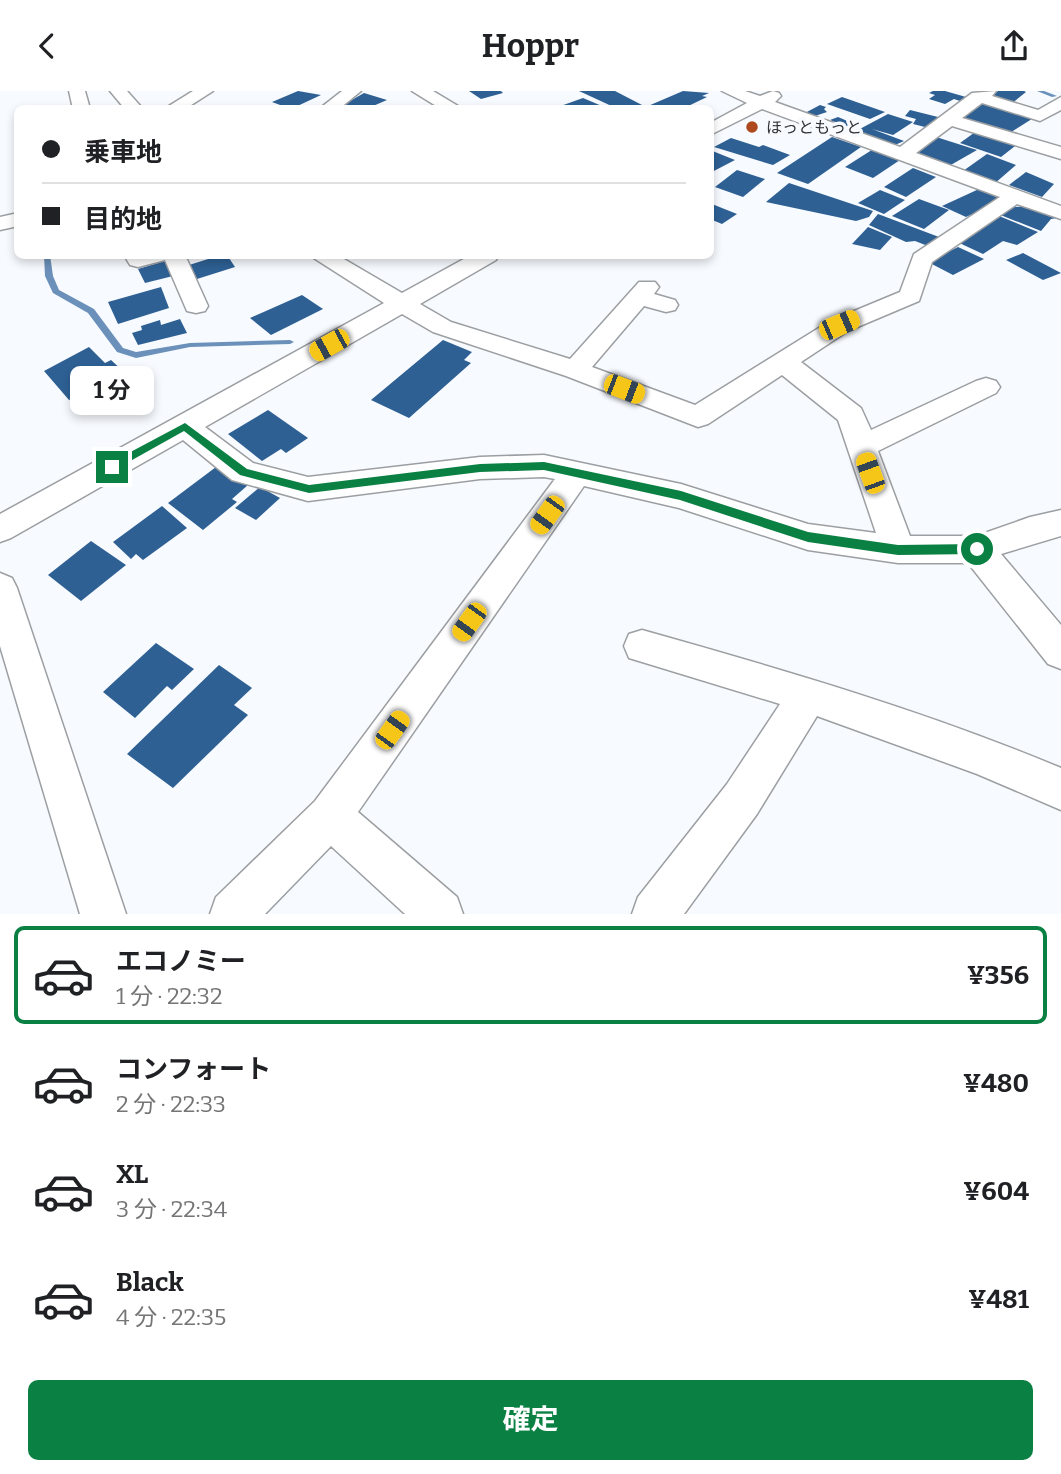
<!DOCTYPE html>
<html lang="ja">
<head>
<meta charset="utf-8">
<style>
	:root { --surface:#fff; --page:#f2f2f2; --text:#202124; --muted:#757577; --line:#e0e0e0; --accent:#0b8043 }
	body { margin:0; font-family:Bitter,"Noto Sans JP",serif; background:var(--page); color:var(--text); height:100vh; display:flex; flex-direction:column; font-size:26px; white-space:nowrap }
	* { box-sizing:border-box; margin:0 }
	p { font-size:23px; color:var(--muted) }
	.icon { flex:none; width:38px; height:38px; fill:none; stroke:currentColor; stroke-width:2; stroke-linecap:round; stroke-linejoin:round }
	.map { position:relative; height:823px; overflow:hidden }
	.details { display:flex; flex-direction:column; background:var(--surface); flex:1 }
	.details>* { flex:none }
	.hud { position:absolute; left:14px; top:14px; width:700px; height:154px; border-radius:10px; box-shadow:0 4px 10px #0003; display:grid; align-content:center; height:154px; padding:0 28px; background:var(--surface) }
	.end { position:absolute; width:32px; height:32px; margin:-16px; border:9px solid #0b8043; background:#fff; box-shadow:0 0 0 4px #fff }
	.from { border-radius:50% }
	.bubble { position:absolute; height:49px; border-radius:10px; background:var(--surface); box-shadow:0 4px 10px #0003; font-size:23px; font-weight:700; line-height:49px; text-align:center }
	.car { position:absolute; width:21px; height:42px; margin:-21px -10px; border-radius:9px; box-shadow:0 0 5px 2px #0007; background:linear-gradient(#f5c518 24%,#345 0 40%,#f5c518 0 76%,#345 0 86%,#f5c518 0) }
	.hud b { display:flex; align-items:center; gap:24px; height:66px; font-size:26px }
	.hud b+b { border-top:2px solid var(--line) }
	.hud i { width:18px; height:18px; background:var(--text) }
	ul { padding:12px 0 0; list-style:none }
	li { display:flex; align-items:center; gap:21px; height:98px; margin:0 14px 10px; padding:0 14px; border:4px solid transparent; border-radius:10px }
	li div { flex:1 }
	li b { display:block; font-size:26px }
	li em { font-style:normal; font-weight:700 }
	li.active { border-color:var(--accent) }
	li>.icon { width:63px; height:63px; stroke-width:1.5 }
	.primary-button { display:flex; gap:14px; margin-top:auto; padding:14px 28px }
	.primary-button a { flex:1; height:80px; border-radius:10px; background:var(--accent); color:#fff; font-size:28px; font-weight:700; line-height:80px; text-align:center }
	header { display:flex; justify-content:space-between; align-items:center; height:91px; padding:0 28px; background:var(--surface); font-size:32px; font-weight:700 }
	.map>svg:first-child { display:block }
	.lines { fill:none; stroke-linecap:round; stroke-linejoin:round }
	.stream { fill:#6b90b9; fill-rule:evenodd }
	.building { fill:#2e6094 }
	.minor-casing { stroke:#9c9fa2; stroke-width:3 }
	.minor { fill:#fff; fill-rule:evenodd }
	.route { fill:#0b8043 }
	.poi-dot { fill:#ae481d; stroke:#f7fafe; stroke-width:2.5 }
	.labels { text-anchor:middle; dominant-baseline:central; stroke-width:7; stroke-linejoin:round; paint-order:stroke }
	.far-poi-label { font-size:16px; fill:#313233; stroke:#f7fafe; text-anchor:start }
</style>
</head>
<body>
<header><svg class="icon" aria-label="back" viewBox="0 0 24 24"><path d="M15 5l-7 7 7 7"/></svg>Hoppr<svg class="icon" aria-label="share" viewBox="0 0 24 24"><path d="M12 15V3M7 8l5-5 5 5M5 13v7h14v-7"/></svg></header>
<div class="map">
<svg width="1061" height="823" viewBox="0 0 1061 823">
	<rect width="100%" height="100%" fill="#f7fafe"/>
	<g class="lines">
		<!-- stream -->
		<g class="stream">
			<polygon points="1037,0 1044,0 1057,5 1052,6"/>
			<polygon points="44,164 50,164 53,185 59,199 94,218 123,257 136,261 190,252 290,249 294,251 290,253 190,256 136,267 117,261 88,222 53,202 45,185"/>
		</g>
	</g>
	<!-- building -->
	<g class="building">
		<polygon points="298,0 321,4 291,18 272,11"/>
		<polygon points="469,0 501,0 503,2 481,8"/>
		<polygon points="579,0 615,0 642,14 637,18 618,18"/>
		<polygon points="683,0 709,2 702,5 707,6 682,18 641,18"/>
		<polygon points="933,0 945,0 966,6 960,10 954,8 945,13 929,8 935,4 929,2"/>
		<polygon points="998,0 1024,0 1026,1 1011,13 989,7"/>
		<polygon points="364,2 387,9 366,18 349,18 343,14"/>
		<polygon points="842,6 885,21 870,28 827,13"/>
		<polygon points="583,7 609,18 555,18 555,17"/>
		<polygon points="982,10 1035,26 1008,43 959,29"/>
		<polygon points="820,14 826,16 824,18 827,21 815,25 805,22"/>
		<polygon points="910,19 942,27 933,38 913,33 916,28 905,25"/>
		<polygon points="888,23 913,31 893,44 872,38 904,50 895,54 856,40"/>
		<polygon points="838,26 852,32 861,34 851,38 830,29"/>
		<polygon points="978,39 1019,52 1001,66 960,52"/>
		<polygon points="933,45 977,59 949,75 914,64"/>
		<polygon points="832,46 861,56 808,93 777,82"/>
		<polygon points="731,47 759,56 763,54 790,64 773,74 714,56"/>
		<polygon points="875,57 903,67 873,87 845,76"/>
		<polygon points="710,59 735,69 710,82"/>
		<polygon points="987,63 1016,74 994,93 963,80"/>
		<polygon points="913,77 936,86 906,106 884,96"/>
		<polygon points="737,79 765,88 743,106 715,96"/>
		<polygon points="1026,81 1054,93 1042,106 1009,94"/>
		<polygon points="789,92 873,120 869,126 856,130 766,111"/>
		<polygon points="979,98 1003,109 966,126 942,115"/>
		<polygon points="880,99 905,109 884,123 858,112"/>
		<polygon points="919,108 949,119 924,138 892,125"/>
		<polygon points="712,113 737,123 722,133 710,128"/>
		<polygon points="1028,115 1057,127 1051,128 1041,140 998,123 1005,117"/>
		<polygon points="878,123 939,146 928,155 915,150 906,151 869,134"/>
		<polygon points="999,125 1038,141 1017,154 1003,150 983,163 955,150"/>
		<polygon points="868,136 892,146 880,159 852,153"/>
		<polygon points="958,156 984,168 953,184 928,171"/>
		<polygon points="1023,162 1061,182 1043,189 1006,169"/>
		<polygon points="221,164 227,164 235,176 197,188 189,174"/>
		<polygon points="165,170 173,185 145,192 138,178"/>
		<polygon points="161,196 169,217 118,233 108,211"/>
		<polygon points="302,204 323,218 271,244 250,227"/>
		<polygon points="180,228 187,242 138,254 132,242 142,239 141,235 160,229 161,234"/>
		<polygon points="443,249 472,261 464,269 471,272 409,327 371,309"/>
		<polygon points="89,256 105,272 111,269 125,282 69,309 44,280"/>
		<polygon points="268,319 308,347 286,362 281,358 262,370 228,343"/>
		<polygon points="216,376 248,394 232,408 237,411 203,439 168,412"/>
		<polygon points="260,396 280,407 256,429 235,417"/>
		<polygon points="162,415 187,437 143,469 136,463 131,468 113,451"/>
		<polygon points="91,450 126,474 81,510 48,484"/>
		<polygon points="156,552 194,578 172,599 167,595 135,627 103,601"/>
		<polygon points="219,574 252,597 234,614 248,624 173,697 127,663"/>
	</g>
	<g class="lines">
		<!-- minor casing -->
		<g class="minor-casing">
			<g id="minor">
				<polygon points="69,0 85,0 90,18 73,18"/>
				<polygon points="110,0 127,0 143,18 125,18"/>
				<polygon points="193,0 213,0 185,18 164,18"/>
				<polygon points="342,0 361,0 339,18 319,18"/>
				<polygon points="412,0 433,0 463,18 441,18"/>
				<path d="M 722,0 L 745,0 L 760,5 L 773,0 L 779,2 L 781,5 L 775,11 L 900,56 L 972,2 L 996,0 L 992,5 L 1038,19 L 1061,6 L 1061,19 L 1040,30 L 982,12 L 962,27 L 1061,56 L 1061,68 L 952,35 L 916,62 L 1061,115 L 1061,128 L 1017,113 L 932,171 L 919,210 L 848,240 L 801,271 L 861,317 L 871,339 L 976,290 L 986,287 L 996,290 L 1000,296 L 996,302 L 878,360 L 910,445 L 976,445 L 1030,426 L 1061,419 L 1061,445 L 1001,463 L 1061,534 L 1061,578 L 1048,573 L 968,472 L 898,472 L 808,459 L 679,417 L 584,395 L 358,721 L 457,806 L 463,823 L 405,823 L 331,755 L 265,823 L 210,823 L 216,806 L 315,710 L 555,388 L 544,386 L 480,388 L 308,410 L 232,389 L 183,349 L 11,447 L 0,451 L 0,423 L 384,212 L 309,164 L 337,164 L 402,202 L 471,164 L 499,164 L 496,169 L 420,213 L 451,231 L 570,268 L 639,191 L 655,191 L 659,196 L 654,203 L 675,209 L 678,214 L 675,219 L 666,221 L 644,215 L 592,276 L 695,314 L 830,230 L 900,201 L 914,163 L 1000,106 L 762,18 L 710,44 L 710,32 L 747,12 ZM 402,223 L 433,241 L 566,285 L 698,336 L 708,333 L 782,284 L 838,329 L 876,442 L 808,433 L 681,393 L 544,364 L 480,366 L 308,386 L 253,372 L 205,336 Z"/>
				<polygon points="18,122 18,135 0,139 0,126"/>
				<polygon points="124,164 185,164 208,215 205,220 196,222 187,220 165,169 138,176 130,174"/>
				<polygon points="0,482 12,487 17,497 126,823 80,823 0,555"/>
				<path d="M 642,539 C 784,579 925,620 1061,677 L 1061,719 L 977,683 L 817,625 L 757,723 L 684,823 L 632,823 L 638,806 L 727,693 L 780,613 L 629,567 L 624,555 L 629,543 Z"/>
			</g>
		</g>
		<!-- minor -->
		<use href="#minor" class="minor"/>
	</g>
	<!-- route -->
	<polygon class="route" points="185,332 247,378 309,394 480,373 544,371 681,400 808,441 898,454 977,453 983,458 977,463 898,464 808,451 680,409 544,379 480,381 309,402 240,384 184,340 116,378 108,378 108,373"/>
	<!-- markers -->
	<circle class="poi-dot" cx="752" cy="36" r="7"/>
	<g class="labels">
		<!-- far-poi labels -->
		<g class="far-poi-label">
			<text x="766" y="36">ほっともっと</text>
		</g>
	</g>
</svg>
<i class="end from" style="left:977px;top:458px"></i>
<i class="end" style="left:112px;top:376px"></i>
<div class="bubble" style="left:70px;top:275px;width:84px">1 分</div>
<i class="car" style="left:839px;top:234px;rotate:67deg"></i>
<i class="car" style="left:329px;top:254px;rotate:241deg"></i>
<i class="car" style="left:624px;top:298px;rotate:111deg"></i>
<i class="car" style="left:870px;top:382px;rotate:340deg"></i>
<i class="car" style="left:547px;top:424px;rotate:216deg"></i>
<i class="car" style="left:469px;top:531px;rotate:216deg"></i>
<i class="car" style="left:392px;top:639px;rotate:36deg"></i>
<div class="hud">
<b><i class="from"></i>乗車地</b>
<b><i></i>目的地</b>
</div>
</div>
<section class="details">
<ul>
<li class="active"><svg class="icon" aria-label="car" viewBox="0 0 24 24"><path d="M5 17H2v-5l4-1 3-4h7l3 4 3 1v5h-3M9 17h6M6 11h13"/><circle cx="7" cy="17" r="2"/><circle cx="17" cy="17" r="2"/></svg><div><b>エコノミー</b><p>1 分 · 22:32</p></div><em>¥356</em></li>
<li><svg class="icon" aria-label="car" viewBox="0 0 24 24"><path d="M5 17H2v-5l4-1 3-4h7l3 4 3 1v5h-3M9 17h6M6 11h13"/><circle cx="7" cy="17" r="2"/><circle cx="17" cy="17" r="2"/></svg><div><b>コンフォート</b><p>2 分 · 22:33</p></div><em>¥480</em></li>
<li><svg class="icon" aria-label="car" viewBox="0 0 24 24"><path d="M5 17H2v-5l4-1 3-4h7l3 4 3 1v5h-3M9 17h6M6 11h13"/><circle cx="7" cy="17" r="2"/><circle cx="17" cy="17" r="2"/></svg><div><b>XL</b><p>3 分 · 22:34</p></div><em>¥604</em></li>
<li><svg class="icon" aria-label="car" viewBox="0 0 24 24"><path d="M5 17H2v-5l4-1 3-4h7l3 4 3 1v5h-3M9 17h6M6 11h13"/><circle cx="7" cy="17" r="2"/><circle cx="17" cy="17" r="2"/></svg><div><b>Black</b><p>4 分 · 22:35</p></div><em>¥481</em></li>
</ul>
<div class="primary-button"><a>確定</a></div>
</section>
</body>
</html>
